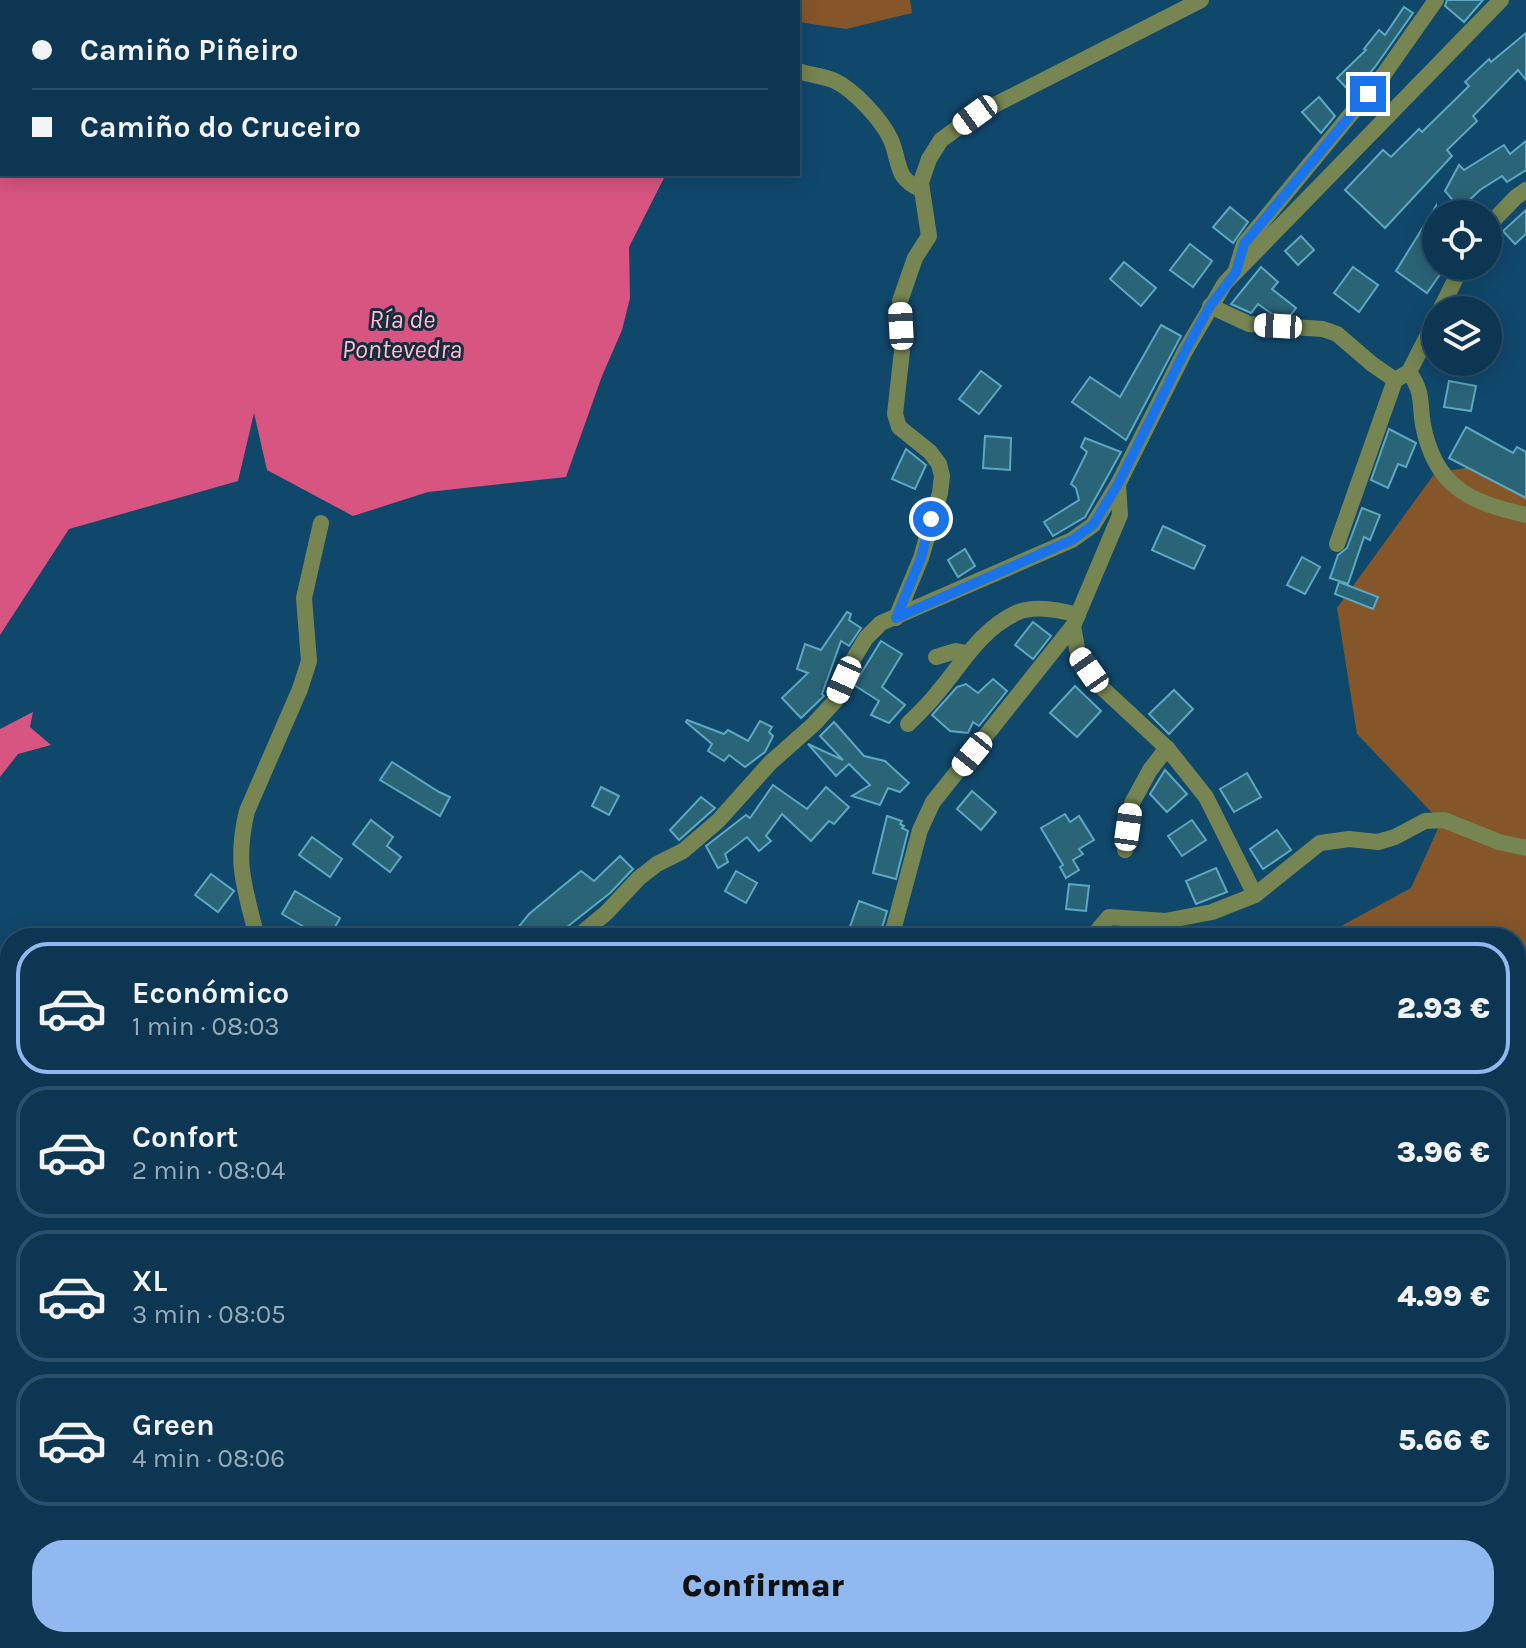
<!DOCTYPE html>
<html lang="es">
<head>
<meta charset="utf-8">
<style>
	:root { --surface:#0c3651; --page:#153e58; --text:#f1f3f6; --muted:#9aabb7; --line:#2c5068; --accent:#90b9f0 }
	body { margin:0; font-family:Karla,sans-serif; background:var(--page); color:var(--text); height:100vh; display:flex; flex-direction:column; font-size:30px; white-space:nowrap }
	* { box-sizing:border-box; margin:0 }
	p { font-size:26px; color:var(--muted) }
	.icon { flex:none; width:44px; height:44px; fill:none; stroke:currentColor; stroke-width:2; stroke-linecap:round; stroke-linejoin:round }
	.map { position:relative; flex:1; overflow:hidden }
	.drawer { position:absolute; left:0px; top:928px; width:1526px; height:720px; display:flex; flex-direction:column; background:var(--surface); border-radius:32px 32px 0 0; box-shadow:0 4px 20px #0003,0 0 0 2px var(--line) }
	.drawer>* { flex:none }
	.hud { position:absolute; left:0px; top:0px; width:800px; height:176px; box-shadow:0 4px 20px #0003,0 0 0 2px var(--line); display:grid; align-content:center; height:176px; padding:0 32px; background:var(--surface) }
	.buttons { position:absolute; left:1422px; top:200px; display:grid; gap:16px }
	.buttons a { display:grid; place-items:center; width:80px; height:80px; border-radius:50%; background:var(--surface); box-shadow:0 4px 20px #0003,0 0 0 2px var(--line); font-size:40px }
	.end { position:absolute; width:36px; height:36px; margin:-18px; border:10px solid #1a73e8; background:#fff; box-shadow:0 0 0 4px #fff }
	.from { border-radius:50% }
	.car { position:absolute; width:24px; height:48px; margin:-24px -12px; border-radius:10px; box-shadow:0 0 6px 2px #0007; background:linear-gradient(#fff 24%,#345 0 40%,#fff 0 76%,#345 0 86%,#fff 0) }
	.hud b { display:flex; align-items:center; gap:28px; height:76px; font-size:30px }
	.hud b+b { border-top:2px solid var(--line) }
	.hud i { width:20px; height:20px; background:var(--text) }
	ul { padding:14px 0 0; list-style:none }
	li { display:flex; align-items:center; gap:24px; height:132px; margin:0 16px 12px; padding:0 16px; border:4px solid var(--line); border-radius:32px }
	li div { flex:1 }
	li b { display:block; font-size:30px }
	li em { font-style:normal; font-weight:800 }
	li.current { border-color:var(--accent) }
	li>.icon { width:72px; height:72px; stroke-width:1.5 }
	.cta { display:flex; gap:16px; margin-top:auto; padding:16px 32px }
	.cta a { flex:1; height:92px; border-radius:32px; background:var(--accent); color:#111; font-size:32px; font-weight:800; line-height:92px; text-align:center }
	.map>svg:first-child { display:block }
	.green { fill:#855629 }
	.water { fill:#d75580 }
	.building { fill:#2a6477; stroke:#5da8c1; stroke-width:2 }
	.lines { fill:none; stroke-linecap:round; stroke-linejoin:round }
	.minor { stroke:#768552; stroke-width:16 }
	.route { stroke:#1a73e8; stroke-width:10 }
	.labels { text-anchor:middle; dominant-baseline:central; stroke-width:6; stroke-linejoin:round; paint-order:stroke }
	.water-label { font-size:26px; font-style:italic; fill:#febbcc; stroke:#172d3d }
</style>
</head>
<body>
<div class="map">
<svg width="1526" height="1648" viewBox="0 0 1526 1648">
	<rect width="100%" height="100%" fill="#10486c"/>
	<!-- green -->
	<g class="green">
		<polygon points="753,0 910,0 912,13 846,29 798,22 798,2"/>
		<polygon points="1526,458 1526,1345 1516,1349 1516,938 1319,938 1411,888 1441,822 1357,734 1337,608 1435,473"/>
	</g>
	<!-- water -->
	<g class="water">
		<polygon points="0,0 724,0 2,2 2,174 666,174 629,247 630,298 622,330 602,376 566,477 428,492 353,516 267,470 254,413 238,481 69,529 0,635"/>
		<polygon points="33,712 30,727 51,745 18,754 0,777 0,729"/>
		<polygon points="0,1229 6,1233 10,1231 10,1627 0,1629"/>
	</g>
	<!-- building -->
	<g class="building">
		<polygon points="1447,0 1483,0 1464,22 1445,6"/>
		<polygon points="1404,7 1413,13 1375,67 1352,94 1337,78 1366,50 1364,49 1379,30 1385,35"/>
		<polygon points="1526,33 1526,80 1518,70 1473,116 1477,121 1447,150 1452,156 1385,228 1345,190 1383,150 1391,157 1419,129 1422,132 1469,86 1465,82 1489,59 1491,62"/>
		<polygon points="1319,97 1335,116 1321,133 1302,112"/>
		<polygon points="1526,141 1526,170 1507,182 1502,176 1480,190 1460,209 1445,191 1459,165 1464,170 1504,145 1510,154"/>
		<polygon points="1436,206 1436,266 1443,270 1427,293 1396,271"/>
		<polygon points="1230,207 1248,222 1233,243 1213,227"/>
		<polygon points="1526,210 1526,234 1515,244 1503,231"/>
		<polygon points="1301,236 1314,250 1298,265 1285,251"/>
		<polygon points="1190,244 1212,261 1193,287 1170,270"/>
		<polygon points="1124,262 1156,288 1141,306 1110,279"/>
		<polygon points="1261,267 1278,282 1272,289 1296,308 1290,316 1272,314 1258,304 1251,313 1231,304"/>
		<polygon points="1353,267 1378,285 1359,312 1334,293"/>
		<polygon points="1161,325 1181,336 1126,440 1072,402 1090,377 1120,397"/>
		<polygon points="981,371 1001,386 979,414 959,399"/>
		<polygon points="1449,381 1476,386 1471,411 1444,407"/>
		<polygon points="1466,427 1513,453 1517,447 1526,452 1526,498 1449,458"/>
		<polygon points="1389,429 1416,443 1406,467 1398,464 1388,488 1371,480"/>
		<polygon points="985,436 1011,438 1010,470 983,468"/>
		<polygon points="1085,438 1121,452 1085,517 1053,536 1044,522 1079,500 1076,488 1071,484 1087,452 1081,447"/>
		<polygon points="906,449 926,465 915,489 892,479"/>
		<polygon points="1362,508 1380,515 1370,540 1364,537 1348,584 1330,578 1338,555 1347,548"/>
		<polygon points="1163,526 1205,546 1194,569 1152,550"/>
		<polygon points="965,549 975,566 958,577 948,560"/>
		<polygon points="1302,557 1320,567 1305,594 1287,585"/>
		<polygon points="1339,582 1378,597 1373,609 1335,594"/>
		<polygon points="847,612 851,614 849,620 861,628 849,646 841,641 822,694 824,696 801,718 782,698 808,673 797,669 805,644 821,650"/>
		<polygon points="1033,622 1051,636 1033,659 1015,645"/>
		<polygon points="881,641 902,654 882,687 905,705 889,723 871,715 879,701 854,685"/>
		<polygon points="993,679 1007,691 979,726 973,722 968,733 950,731 932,715 957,687 966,684 978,693"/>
		<polygon points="1075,686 1101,711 1077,737 1050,713"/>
		<polygon points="1174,690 1193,709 1169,734 1149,714"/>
		<polygon points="687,720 724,734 728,730 748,741 760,721 772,727 769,732 773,736 765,752 745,767 729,755 724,761 708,751 712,744 686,722"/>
		<polygon points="834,722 864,756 885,761 909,783 900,792 888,788 880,805 852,796 870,785 849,764 836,776 808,744 843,760 820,736"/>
		<polygon points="392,762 439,792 450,797 440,816 380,780"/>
		<polygon points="1165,770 1187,794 1167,812 1150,794"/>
		<polygon points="1247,773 1261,797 1234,812 1220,789"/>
		<polygon points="773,785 807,809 826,787 849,807 834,824 829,821 811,841 782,814 766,836 771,841 759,851 747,837 725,854 728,862 718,868 706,846 746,815 750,818"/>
		<polygon points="601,787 619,796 609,815 592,806"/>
		<polygon points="972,791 996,812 981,830 957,809"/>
		<polygon points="701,797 715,808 679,840 670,830"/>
		<polygon points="1065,814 1070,822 1079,816 1094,840 1079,849 1083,854 1073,860 1079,870 1066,878 1060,867 1063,865 1041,828"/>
		<polygon points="887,816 902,821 900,824 904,826 902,828 908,831 896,879 873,873"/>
		<polygon points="371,820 393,837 387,846 401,857 390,872 353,844"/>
		<polygon points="1192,820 1206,840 1182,856 1168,836"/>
		<polygon points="1277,830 1291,850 1263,869 1250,849"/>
		<polygon points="312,837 342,859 330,877 299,855"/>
		<polygon points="620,856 633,869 610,893 553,938 526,938 516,930 529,914 581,871 594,881"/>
		<polygon points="1216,868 1227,892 1196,904 1186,881"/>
		<polygon points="736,871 757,883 746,903 725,891"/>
		<polygon points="211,874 234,891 218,912 195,895"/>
		<polygon points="1069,884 1089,886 1086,911 1066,909"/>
		<polygon points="295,891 340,918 329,938 323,938 282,914"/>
		<polygon points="859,901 887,911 879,938 846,938"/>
	</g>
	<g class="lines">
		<!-- minor -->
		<g class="minor">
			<path d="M 798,71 C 809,75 824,76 835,81 C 854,90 882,120 891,140 C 901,164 894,178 922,190 L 929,236 L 915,258 L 900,301 L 902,351 L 895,414 L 899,427 L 930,452 L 939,464 L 942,476 L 940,493 L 921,558 L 896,618"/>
			<polyline points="922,190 921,182 929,159 941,140 975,115 1201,0"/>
			<polyline points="1488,226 1516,197 1526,190"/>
			<polyline points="1236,270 1244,244 1384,74 1436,0"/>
			<polyline points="1210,306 1249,324 1323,329 1337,334 1372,364 1395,380 1409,372"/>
			<polyline points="1440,310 1462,266"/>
			<path d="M 1409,372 C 1424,394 1419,401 1423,425 C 1435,486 1468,502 1526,515"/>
			<polyline points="1409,372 1436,319"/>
			<polyline points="1337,544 1395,380"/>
			<polyline points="1073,626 1078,654 1100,686 1167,748 1206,797 1255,895"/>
			<polyline points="936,657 956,651 966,653"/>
			<path d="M 908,724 C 918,714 929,704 938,692 C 962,664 980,630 1016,613 C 1033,605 1060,610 1078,615"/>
			<polyline points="1125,850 1132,803 1150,770 1167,748"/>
			<path d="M 257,938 C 245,887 234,864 247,811 L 300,689 L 309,661 L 304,598 L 321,523"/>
			<polyline points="576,938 606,913 639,878 657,864 683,851 718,821 770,763 814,724 835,701 854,658 866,638 881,623 1072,540 1093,525 1118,484 1185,351 1225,283 1501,0"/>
			<polyline points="891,938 920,830 933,802 1073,626 1120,515 1118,484"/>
			<polyline points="1096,938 1098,930 1109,917 1165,921 1212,912 1255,895 1320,843 1349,839 1378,842 1395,837 1425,821 1444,820 1499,842 1526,848"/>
			<polyline points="1516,1530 1526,1510"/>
			<polyline points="724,1638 726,1648"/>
			<polyline points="1266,1638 1280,1648"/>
			<polyline points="1434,1638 1435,1648"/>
			<polyline points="276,1648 289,1638"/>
		</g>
	</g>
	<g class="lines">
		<!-- route -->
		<polyline class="route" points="931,519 921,558 896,618 1072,540 1093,525 1118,484 1185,351 1210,306 1236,272 1244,244 1368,94"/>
	</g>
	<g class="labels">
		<!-- water labels -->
		<g class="water-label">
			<text x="402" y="319">Ría de<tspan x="402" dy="30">Pontevedra</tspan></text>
		</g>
	</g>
</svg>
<div class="buttons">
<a><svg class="icon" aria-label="locate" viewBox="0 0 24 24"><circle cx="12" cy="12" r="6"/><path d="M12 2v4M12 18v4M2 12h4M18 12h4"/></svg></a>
<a><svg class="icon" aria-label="layers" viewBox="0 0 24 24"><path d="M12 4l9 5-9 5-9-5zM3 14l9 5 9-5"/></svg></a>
</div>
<i class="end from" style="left:931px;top:519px"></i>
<i class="end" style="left:1368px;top:94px"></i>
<i class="car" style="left:975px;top:115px;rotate:234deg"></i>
<i class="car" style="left:901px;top:326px;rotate:357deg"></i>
<i class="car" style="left:1278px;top:326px;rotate:273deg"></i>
<i class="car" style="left:1089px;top:670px;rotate:325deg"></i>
<i class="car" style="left:844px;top:680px;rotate:204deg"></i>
<i class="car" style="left:972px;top:754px;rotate:219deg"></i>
<i class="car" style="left:1128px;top:827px;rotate:8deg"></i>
<div class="hud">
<b><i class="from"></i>Camiño Piñeiro</b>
<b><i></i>Camiño do Cruceiro</b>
</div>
<section class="drawer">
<ul>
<li class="current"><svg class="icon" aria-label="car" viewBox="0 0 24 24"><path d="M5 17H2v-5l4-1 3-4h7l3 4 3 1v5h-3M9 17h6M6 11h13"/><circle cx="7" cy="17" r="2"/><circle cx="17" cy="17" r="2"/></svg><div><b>Económico</b><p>1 min · 08:03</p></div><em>2.93 €</em></li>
<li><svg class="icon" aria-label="car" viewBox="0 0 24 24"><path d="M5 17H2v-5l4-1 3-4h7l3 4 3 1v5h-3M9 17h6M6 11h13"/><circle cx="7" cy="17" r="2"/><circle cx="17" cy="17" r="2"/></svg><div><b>Confort</b><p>2 min · 08:04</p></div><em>3.96 €</em></li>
<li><svg class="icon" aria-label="car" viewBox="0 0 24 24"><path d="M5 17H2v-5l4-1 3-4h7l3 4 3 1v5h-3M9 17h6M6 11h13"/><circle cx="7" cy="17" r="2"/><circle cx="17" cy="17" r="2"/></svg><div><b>XL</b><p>3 min · 08:05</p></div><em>4.99 €</em></li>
<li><svg class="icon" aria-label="car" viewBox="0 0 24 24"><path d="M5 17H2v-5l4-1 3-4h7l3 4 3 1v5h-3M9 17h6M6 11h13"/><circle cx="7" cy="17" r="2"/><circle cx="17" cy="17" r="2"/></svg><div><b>Green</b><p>4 min · 08:06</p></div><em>5.66 €</em></li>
</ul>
<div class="cta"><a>Confirmar</a></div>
</section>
</div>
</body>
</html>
